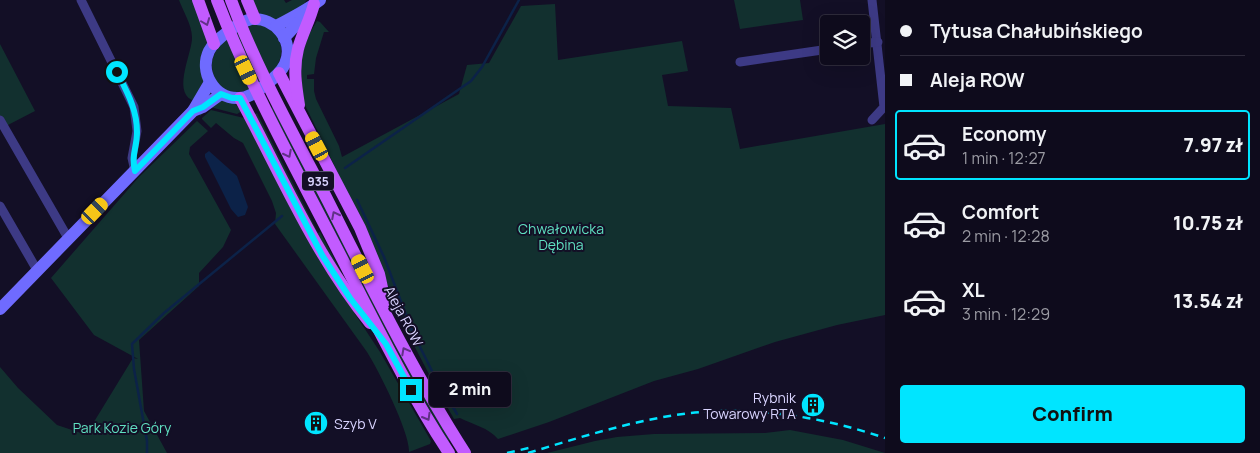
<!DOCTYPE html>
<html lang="en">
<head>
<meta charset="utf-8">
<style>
	:root { --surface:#0e0b1c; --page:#1c1929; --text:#f1f3f6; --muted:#9b9ba3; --line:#2e2b3b; --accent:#00e5ff }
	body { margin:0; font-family:Manrope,sans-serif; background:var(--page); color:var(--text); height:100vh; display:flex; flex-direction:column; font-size:19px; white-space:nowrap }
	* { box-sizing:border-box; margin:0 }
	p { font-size:16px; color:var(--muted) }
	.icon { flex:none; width:28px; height:28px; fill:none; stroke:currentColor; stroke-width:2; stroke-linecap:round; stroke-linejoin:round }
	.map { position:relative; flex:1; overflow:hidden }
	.sheet { display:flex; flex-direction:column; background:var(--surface); width:375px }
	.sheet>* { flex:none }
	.guide { display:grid; align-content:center; height:110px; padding:0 15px; background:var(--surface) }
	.buttons { position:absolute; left:820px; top:15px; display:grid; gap:10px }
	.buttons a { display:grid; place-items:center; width:50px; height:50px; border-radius:5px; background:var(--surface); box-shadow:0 5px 20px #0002,0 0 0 1px var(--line); font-size:25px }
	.end { position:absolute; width:22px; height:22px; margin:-11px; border:6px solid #00e5ff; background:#111; box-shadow:0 0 0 2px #111 }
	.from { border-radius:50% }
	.bubble { position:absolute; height:35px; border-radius:5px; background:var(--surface); box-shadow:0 5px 20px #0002,0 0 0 1px var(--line); font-size:16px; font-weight:800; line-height:35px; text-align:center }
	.car { position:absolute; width:15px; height:30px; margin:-15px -8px; border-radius:6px; box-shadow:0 0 4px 1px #0007; background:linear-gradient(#f5c518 24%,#345 0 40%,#f5c518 0 76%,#345 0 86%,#f5c518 0) }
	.guide b { display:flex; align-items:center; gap:18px; height:48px; font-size:19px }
	.guide b+b { border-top:1px solid var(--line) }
	.guide i { width:12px; height:12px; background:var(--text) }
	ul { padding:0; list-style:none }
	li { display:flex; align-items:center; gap:15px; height:70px; margin:0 10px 8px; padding:0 5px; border:2px solid transparent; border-radius:5px }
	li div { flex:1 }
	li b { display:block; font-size:19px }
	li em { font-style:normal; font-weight:800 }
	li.on { border-color:var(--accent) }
	li>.icon { width:45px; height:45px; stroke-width:1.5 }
	.button { display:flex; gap:10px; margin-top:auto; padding:10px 15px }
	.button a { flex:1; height:58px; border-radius:5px; background:var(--accent); color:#111; font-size:20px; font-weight:800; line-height:58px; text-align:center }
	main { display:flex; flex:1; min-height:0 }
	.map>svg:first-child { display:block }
	.green { fill:#12302f }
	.water { fill:#0c2248 }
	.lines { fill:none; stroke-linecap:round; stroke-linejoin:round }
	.stream { stroke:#0c2248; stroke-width:2.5 }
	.minor { stroke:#3d3a85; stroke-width:9 }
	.secondary { stroke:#6f6bff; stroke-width:12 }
	.primary { stroke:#c25bff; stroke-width:12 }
	.rail { stroke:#00e5ff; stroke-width:2.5; stroke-dasharray:8 6; stroke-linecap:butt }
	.oneway { stroke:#623188 }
	.route { stroke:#00e5ff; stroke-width:6 }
	.labels { text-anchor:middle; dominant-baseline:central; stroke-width:4; stroke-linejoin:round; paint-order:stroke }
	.shield { fill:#130f26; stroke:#9e99be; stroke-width:1 }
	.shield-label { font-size:12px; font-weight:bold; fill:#d9d4ff }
	.park-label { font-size:14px; fill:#5fe0c0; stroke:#130f26 }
	.street-label { font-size:14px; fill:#d9d4ff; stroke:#130f26 }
	.poi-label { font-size:14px; fill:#d9d4ff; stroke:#130f26; text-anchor:end }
</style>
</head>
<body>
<main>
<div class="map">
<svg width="885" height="453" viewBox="0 0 885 453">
	<rect width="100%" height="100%" fill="#130f26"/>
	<!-- green -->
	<g class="green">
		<path d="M 179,0 L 193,0 L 208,39 L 204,80 L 195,99 L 192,100 C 172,91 193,51 192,37 C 192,25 183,11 179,0 Z"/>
		<polygon points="252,0 284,0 286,3 292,0 307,0 305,2 306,4 277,20 260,14"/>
		<polygon points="734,0 800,0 803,20 740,29"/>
		<path d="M 555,4 L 558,60 L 682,41 L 688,71 L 662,75 L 668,106 L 731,108 L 740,149 L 885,124 L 885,315 L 837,325 L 775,342 L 698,369 L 654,381 L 549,422 L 498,439 C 489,428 472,424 460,418 L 454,419 L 432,380 L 406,330 L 381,268 L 337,171 L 303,101 L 301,67 L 302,56 L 308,36 L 317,21 L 320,22 L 329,32 L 324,32 L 316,58 L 314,74 L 307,75 L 307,79 L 314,79 L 314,91 L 316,99 L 339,146 L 342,157 L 459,94 L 467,65 L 489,63 L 521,6 Z"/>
		<path d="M 254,24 C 258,25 265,26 269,28 C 275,31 278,37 280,43 C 289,69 249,100 226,90 C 220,87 216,82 214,76 C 204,50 233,32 254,24 Z"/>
		<polygon points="0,44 35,111 6,126 0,116"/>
		<polygon points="220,99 234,103 242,111 237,114 210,107 200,116 200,112"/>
		<polygon points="274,106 451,440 448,441 404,367 271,108"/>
		<path d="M 211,110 L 244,118 L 326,270 L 380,352 L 431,441 L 430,444 L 409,452 C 410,433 379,371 367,352 L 275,224 L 276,213 L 272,201 L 243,143 L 234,138 L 216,123 L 211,128 L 202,119 L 202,118 Z"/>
		<polygon points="257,113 318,233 320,232 354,296 337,272 253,115"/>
		<polygon points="197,121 208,131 190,147 189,154 231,230 223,247 199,273 199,286 139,340 144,411 167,453 0,453 0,367 18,388 57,425 84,434 89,430 133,358 138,359 94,335 51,278 139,177"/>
		<polygon points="790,430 843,440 885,453 547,453 595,441 617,437 654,434 765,433"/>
	</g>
	<!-- water -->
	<polygon class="water" points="209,151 237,176 248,207 245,215 238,217 231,209 205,157 205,154"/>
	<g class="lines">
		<!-- stream -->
		<g class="stream">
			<polyline points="345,168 471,81 482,67 519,0"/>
			<polyline points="357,200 384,257 413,333 433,373 457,414"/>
			<polyline points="147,453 147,441 134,369 132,344 164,313 282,216"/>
		</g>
		<!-- minor -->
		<g class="minor">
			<polyline points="81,0 134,107 137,131 132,158 135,171"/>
			<polyline points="872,0 884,107 872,120"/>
			<polyline points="861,44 878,42"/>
			<polyline points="740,62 829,49"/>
			<polyline points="0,120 68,238"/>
			<polyline points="0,206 37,270"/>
		</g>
		<!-- secondary -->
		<g class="secondary">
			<path d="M 251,19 C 275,17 295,41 285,64 C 281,73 272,80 264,86 C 256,92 247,99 237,98 C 214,98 199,72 209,51 C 215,39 238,23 251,19 Z"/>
			<path d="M 276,26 C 291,18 306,11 320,0"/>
			<polyline points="284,38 300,21 306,11"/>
			<polyline points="193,111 210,82"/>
			<polyline points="0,309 193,111 203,107 221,94"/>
		</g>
		<!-- primary -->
		<g class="primary">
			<polyline points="198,0 214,44"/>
			<path d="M 217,0 C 249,84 293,163 334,243 C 371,314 405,386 449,453"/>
			<path d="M 231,0 C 257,70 294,135 328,201 C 371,286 413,372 465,453"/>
			<polyline points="247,0 255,19"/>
			<polyline points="279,73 360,228 379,274 385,301"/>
			<path d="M 240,98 C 281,174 315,255 370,323"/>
			<path d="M 299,105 C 296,86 293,68 298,49 C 302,34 310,20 314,4"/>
		</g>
		<!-- rail -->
		<g class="rail">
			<polyline points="507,453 533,447"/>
			<path d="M 528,453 C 581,437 634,420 690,413 C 755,406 823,417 885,438"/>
		</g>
	</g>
	<!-- one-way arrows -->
	<defs><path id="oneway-chevron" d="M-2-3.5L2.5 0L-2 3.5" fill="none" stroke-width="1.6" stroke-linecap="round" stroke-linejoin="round" transform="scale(1.25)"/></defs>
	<g class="oneway">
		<use href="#oneway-chevron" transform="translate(206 22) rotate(69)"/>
		<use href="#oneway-chevron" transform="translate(288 154) rotate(63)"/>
		<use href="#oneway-chevron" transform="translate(335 215) rotate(-117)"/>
		<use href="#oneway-chevron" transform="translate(405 351) rotate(-118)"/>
		<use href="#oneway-chevron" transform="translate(427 417) rotate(60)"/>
	</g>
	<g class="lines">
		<!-- route -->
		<path class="route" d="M 117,72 C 127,92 137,109 137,132 C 137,148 131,154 135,171 L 193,111 L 203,107 L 221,94 L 232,98 L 240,98 L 322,255 L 350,298 L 386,344 L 411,390"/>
	</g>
	<!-- icons -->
	<defs>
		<g id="building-disc" transform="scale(1.25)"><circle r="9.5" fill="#00e5ff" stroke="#130f26"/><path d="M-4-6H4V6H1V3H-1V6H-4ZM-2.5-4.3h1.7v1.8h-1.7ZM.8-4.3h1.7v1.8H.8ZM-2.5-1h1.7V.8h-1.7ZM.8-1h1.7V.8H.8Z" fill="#111"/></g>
	</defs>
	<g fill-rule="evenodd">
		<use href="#building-disc" x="813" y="405"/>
		<use href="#building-disc" x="316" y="423"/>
	</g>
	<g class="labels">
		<!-- shield labels -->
		<rect class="shield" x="302" y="171.5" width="32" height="19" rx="4"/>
		<g class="shield-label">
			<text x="318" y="181">935</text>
		</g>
		<!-- park labels -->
		<g class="park-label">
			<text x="561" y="228">Chwałowicka<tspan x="561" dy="16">Dębina</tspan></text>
			<text x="122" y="427">Park Kozie Góry</text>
		</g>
		<!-- street labels -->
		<g class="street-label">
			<text transform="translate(404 316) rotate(62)">Aleja ROW</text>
		</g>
		<!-- poi labels -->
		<g class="poi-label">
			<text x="796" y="397">Rybnik<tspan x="796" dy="16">Towarowy RTA</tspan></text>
			<text x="334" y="423" text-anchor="start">Szyb V</text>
		</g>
	</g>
</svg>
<div class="buttons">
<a><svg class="icon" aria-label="layers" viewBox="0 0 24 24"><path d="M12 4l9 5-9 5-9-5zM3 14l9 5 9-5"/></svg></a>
</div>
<i class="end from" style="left:117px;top:72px"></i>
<i class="end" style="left:411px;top:390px"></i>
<div class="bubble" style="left:429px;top:372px;width:82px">2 min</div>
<i class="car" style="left:246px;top:70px;rotate:155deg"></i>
<i class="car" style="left:317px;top:146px;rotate:332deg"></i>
<i class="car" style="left:95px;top:211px;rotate:44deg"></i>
<i class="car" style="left:363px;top:269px;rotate:333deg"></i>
</div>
<section class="sheet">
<div class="guide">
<b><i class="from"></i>Tytusa Chałubińskiego</b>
<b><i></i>Aleja ROW</b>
</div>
<ul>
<li class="on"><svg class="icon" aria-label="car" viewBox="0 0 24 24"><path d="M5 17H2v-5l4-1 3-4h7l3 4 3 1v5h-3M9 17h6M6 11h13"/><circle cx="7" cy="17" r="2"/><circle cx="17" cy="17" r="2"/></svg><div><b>Economy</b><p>1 min · 12:27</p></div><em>7.97 zł</em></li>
<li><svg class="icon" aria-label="car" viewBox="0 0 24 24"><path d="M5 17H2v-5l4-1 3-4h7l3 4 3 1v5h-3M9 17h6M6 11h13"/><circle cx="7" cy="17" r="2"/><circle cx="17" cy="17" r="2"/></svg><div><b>Comfort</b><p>2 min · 12:28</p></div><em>10.75 zł</em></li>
<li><svg class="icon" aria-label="car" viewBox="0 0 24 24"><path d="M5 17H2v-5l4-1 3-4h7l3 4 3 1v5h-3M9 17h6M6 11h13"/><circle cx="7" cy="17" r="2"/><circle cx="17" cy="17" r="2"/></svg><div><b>XL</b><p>3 min · 12:29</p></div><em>13.54 zł</em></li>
</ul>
<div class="button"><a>Confirm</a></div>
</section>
</main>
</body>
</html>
